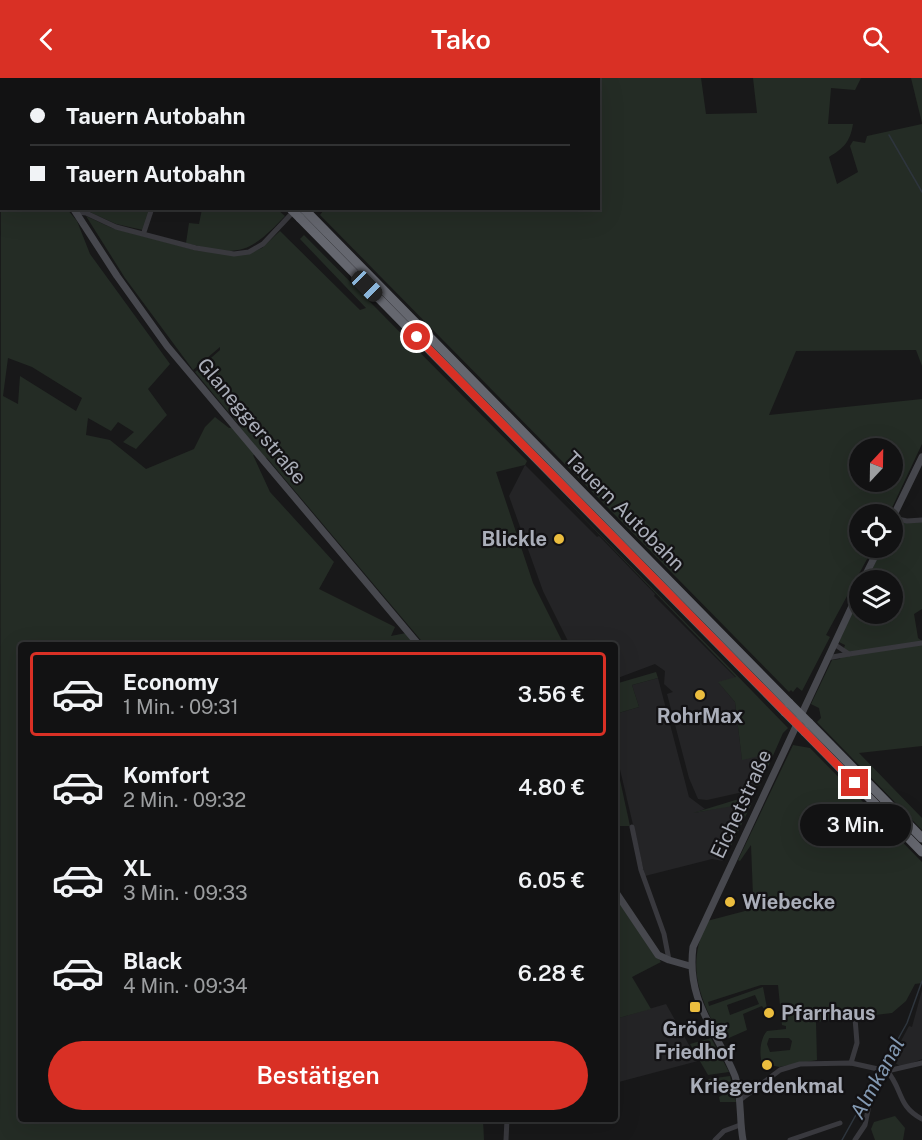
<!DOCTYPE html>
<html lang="de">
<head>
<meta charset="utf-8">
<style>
	:root { --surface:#121213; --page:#1f2021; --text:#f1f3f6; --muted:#9c9ea0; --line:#313233; --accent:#d93025 }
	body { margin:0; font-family:"Public Sans",sans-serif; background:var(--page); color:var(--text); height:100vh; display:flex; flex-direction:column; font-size:22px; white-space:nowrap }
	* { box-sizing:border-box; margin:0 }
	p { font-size:20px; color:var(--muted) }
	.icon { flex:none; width:33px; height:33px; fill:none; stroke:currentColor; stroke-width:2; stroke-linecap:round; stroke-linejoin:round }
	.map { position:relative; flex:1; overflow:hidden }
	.details { position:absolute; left:18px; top:564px; width:600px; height:480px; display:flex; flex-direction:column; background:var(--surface); border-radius:6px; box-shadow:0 6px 24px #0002,0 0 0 2px var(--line) }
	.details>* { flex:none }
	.top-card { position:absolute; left:0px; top:0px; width:600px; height:132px; box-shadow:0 6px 24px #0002,0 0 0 2px var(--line); display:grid; align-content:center; height:132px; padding:0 30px; background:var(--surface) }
	.needle { width:39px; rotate:22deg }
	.buttons { position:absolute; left:849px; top:360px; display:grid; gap:12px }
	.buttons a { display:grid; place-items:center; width:54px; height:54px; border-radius:50%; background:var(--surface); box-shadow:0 6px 24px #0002,0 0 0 2px var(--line); font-size:30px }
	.end { position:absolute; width:27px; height:27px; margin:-14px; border:8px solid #d93025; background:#fff; box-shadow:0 0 0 3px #fff }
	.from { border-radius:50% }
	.bubble { position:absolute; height:42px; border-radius:21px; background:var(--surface); box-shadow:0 6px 24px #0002,0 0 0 2px var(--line); font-size:20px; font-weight:600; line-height:42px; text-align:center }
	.car { position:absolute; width:18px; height:36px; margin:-18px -9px; border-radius:8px; box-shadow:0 0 4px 2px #0007; background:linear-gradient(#222 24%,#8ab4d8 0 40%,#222 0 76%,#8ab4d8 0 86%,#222 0) }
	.top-card b { display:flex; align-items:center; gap:21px; height:57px; font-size:22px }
	.top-card b+b { border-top:2px solid var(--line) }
	.top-card i { width:15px; height:15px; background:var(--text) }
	ul { padding:10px 0 0; list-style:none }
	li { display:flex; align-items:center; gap:18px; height:84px; margin:0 12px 9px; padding:0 18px; border:3px solid transparent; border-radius:6px }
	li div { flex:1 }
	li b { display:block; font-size:22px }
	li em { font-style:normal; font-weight:600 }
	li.on { border-color:var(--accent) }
	li>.icon { width:54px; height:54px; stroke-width:1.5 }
	.button { display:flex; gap:12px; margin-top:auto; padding:12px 30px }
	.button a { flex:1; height:69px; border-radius:36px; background:var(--accent); color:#fff; font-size:24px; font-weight:600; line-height:69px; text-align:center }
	header { display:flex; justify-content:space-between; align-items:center; height:78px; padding:0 30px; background:var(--accent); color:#fff; font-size:27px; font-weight:600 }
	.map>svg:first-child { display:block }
	.built { fill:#242426 }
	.green { fill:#242c25; fill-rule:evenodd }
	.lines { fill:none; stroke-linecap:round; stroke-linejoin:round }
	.stream { stroke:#2e353d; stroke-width:1.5 }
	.street { stroke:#39393e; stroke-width:5 }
	.secondary { stroke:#47484e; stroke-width:7 }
	.highway { stroke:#65676f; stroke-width:9 }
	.highway-bridge { stroke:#65676f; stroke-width:9 }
	.route { stroke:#d93025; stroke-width:8 }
	.poi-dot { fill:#ebbd3e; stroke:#131214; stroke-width:2 }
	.labels { text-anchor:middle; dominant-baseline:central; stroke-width:4.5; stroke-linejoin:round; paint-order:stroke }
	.street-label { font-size:20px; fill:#aaaeb9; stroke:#131214 }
	.poi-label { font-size:20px; font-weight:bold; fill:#aaaeb9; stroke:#131214 }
	.water-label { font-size:21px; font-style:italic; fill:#8399b2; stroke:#131214 }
</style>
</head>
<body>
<header><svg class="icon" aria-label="back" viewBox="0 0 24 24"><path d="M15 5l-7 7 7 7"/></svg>Tako<svg class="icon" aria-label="search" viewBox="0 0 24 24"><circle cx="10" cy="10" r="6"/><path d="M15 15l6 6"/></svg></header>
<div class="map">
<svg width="922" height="1062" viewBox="0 0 922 1062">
	<rect width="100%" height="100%" fill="#181819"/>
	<!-- built -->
	<g class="built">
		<polygon points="525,387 597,459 599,458 655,516 654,518 736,600 719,605 735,624 742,681 764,676 751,703 755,708 752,712 707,722 698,721 689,700 667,616 673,614 664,606 665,593 655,586 615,601 615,567 570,567 543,513 509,418"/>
		<polygon points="658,600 689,719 705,731 694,735 738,726 741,730 727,765 731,768 723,783 712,781 645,798 615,670 615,636 639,629 632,607"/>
		<polygon points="922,912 922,981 902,989 893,984 899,972 892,969 894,960 901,963 909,948 912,949"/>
		<polygon points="666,926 698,983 615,1005 615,941"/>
	</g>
	<!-- green -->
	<g class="green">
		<polygon points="187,0 508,0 188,2"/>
		<path d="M 550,0 L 701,0 L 706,36 L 757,35 L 753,0 L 861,0 L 855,12 L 831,10 L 828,46 L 853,46 C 850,64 844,70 829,79 L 837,106 L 858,94 L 850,68 L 853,63 L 865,65 L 867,58 L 922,46 L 922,288 L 916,272 L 796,273 L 769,337 L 922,321 L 922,366 L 890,434 L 860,436 L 856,439 L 859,444 L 860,470 L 873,470 L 826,557 L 830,559 L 802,613 L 797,609 L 793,614 L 791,612 L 789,614 L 320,137 L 323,133 L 322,130 L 598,130 L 598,2 ZM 860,370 L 892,370 L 892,404 L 860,404 Z"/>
		<polygon points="911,0 922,0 922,45"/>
		<path d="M 1,31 L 2,130 L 67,131 L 77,143 L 90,176 L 170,286 L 148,311 L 167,337 L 136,371 L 123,364 L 134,354 L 118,344 L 111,353 L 88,340 L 86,357 L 110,362 L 146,391 L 194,371 L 205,349 L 215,339 L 229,350 L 240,348 L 195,294 L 220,272 L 220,269 L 193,292 L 125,200 L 86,138 L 112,150 L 199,173 L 250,175 L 262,170 L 280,153 L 360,232 L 366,230 L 300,161 L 304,157 L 527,383 L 525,387 L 496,394 L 533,505 L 564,567 L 425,567 L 267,380 L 253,377 L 270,414 L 334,484 L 319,511 L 395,549 L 391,558 L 406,555 L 416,567 L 21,567 L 21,1041 L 483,1041 L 484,1062 L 0,1062 ZM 8,280 L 32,289 L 82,320 L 76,333 L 20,298 L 18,326 L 3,318 Z"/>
		<polygon points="83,131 150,131 143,152 116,146"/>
		<path d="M 202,131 L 277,131 L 285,138 C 248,177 239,179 186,165 L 189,145 L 199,146 Z"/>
		<polygon points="544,399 788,650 783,655 760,707 755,708 751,703 764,677 742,682 735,624 718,604 736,599"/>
		<polygon points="922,443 922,531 914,536 918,560 922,563 922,668 859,675 922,740 922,752 817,644 821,640 819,630 811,626 832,582 840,581 845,567 839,564 859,519 860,536 892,536 892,502 867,502 882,470 892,470 895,446"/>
		<polygon points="656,594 658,600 632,607 639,629 615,636 615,606"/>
		<path d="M 793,667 L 810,670 L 922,784 L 922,905 L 915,906 L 906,923 L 892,935 L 816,944 L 817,982 L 779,989 L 762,985 C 759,975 760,961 767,953 L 786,951 L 786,948 L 782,947 L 778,907 L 761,907 L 708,924 L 709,928 L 763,909 L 767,930 L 764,931 L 762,928 L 743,936 L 747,952 L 722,963 C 700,919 685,891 707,843 L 745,833 L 753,818 L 751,767 L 740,783 L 738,782 ZM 755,917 L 759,926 L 730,937 L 727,927 ZM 769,960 L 789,960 L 792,963 L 790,972 L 770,974 L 767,966 Z"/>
		<polygon points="615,679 630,748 615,748"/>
		<polygon points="742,720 747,720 752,725 731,768 727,765 741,731 739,727 693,735"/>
		<polygon points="615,817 661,884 632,899 651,931 615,941"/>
		<polygon points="711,960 729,994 708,997 690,966"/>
		<polygon points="730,998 736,1024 720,1024 719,1019 723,1017 719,1005 712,1007 708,1001"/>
		<polygon points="895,1038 905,1050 903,1062 875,1062 871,1051 874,1044"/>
	</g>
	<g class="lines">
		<!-- stream -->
		<g class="stream">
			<polyline points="889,57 922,114"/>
			<polyline points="842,1062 907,945 922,903"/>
		</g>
		<!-- street -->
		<g class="street">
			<polyline points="25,0 25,2"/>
			<polyline points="46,0 46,2"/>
			<polyline points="510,2 512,0"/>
			<polyline points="76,134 86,135 116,149 196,170 234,176 249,174 263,166 295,132"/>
			<polyline points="144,154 152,130"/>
			<polyline points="893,440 907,443 922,442"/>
			<polyline points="834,566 849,576 922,565"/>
			<polyline points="827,580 849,576"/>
			<polyline points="632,749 641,792 664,856 669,882"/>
			<polyline points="851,985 857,965 855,940"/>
			<path d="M 887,993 C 903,1011 897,1028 922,1041"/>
			<polyline points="740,1022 780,992 800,986 851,985 887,993 922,985"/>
			<polyline points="506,1062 507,1041"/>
			<polyline points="715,1062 724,1053 740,1047"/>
			<polyline points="790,1062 840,1045"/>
			<polyline points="855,1062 865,1047 871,1017 887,993"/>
		</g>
		<!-- secondary -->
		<g class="secondary">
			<polyline points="0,10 2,15"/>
			<polyline points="73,130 117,198 167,268 419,567"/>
			<polyline points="892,441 922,379"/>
			<polyline points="863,502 879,470"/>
			<polyline points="615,813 658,877 669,882 690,888"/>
			<path d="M 743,1062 C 739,1041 742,1018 735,998 C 716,951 686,923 693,869 L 860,511"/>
		</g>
		<!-- highway -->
		<g class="highway">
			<polyline points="162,0 163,2"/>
			<polyline points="175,0 176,2"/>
			<polyline points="303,130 789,625"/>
			<polyline points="300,140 785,634"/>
			<polyline points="809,645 922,760"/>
			<polyline points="805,654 922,774"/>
		</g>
		<!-- highway-bridge -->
		<g class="highway-bridge">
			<polyline points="290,130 300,140"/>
			<polyline points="789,625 809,645"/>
			<polyline points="785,634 805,654"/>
		</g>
	</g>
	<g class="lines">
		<!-- route -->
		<polyline class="route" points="417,259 855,705"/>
	</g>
	<!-- markers -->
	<g class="poi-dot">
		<circle cx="559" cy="461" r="6"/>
		<circle cx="700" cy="617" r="6"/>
		<circle cx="730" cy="824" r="6"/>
		<rect x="689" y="923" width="12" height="12" rx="3"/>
		<circle cx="769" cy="935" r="6"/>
		<circle cx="767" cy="987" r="6"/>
	</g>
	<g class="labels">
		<!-- street labels -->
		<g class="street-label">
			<text transform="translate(252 343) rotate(50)">Glaneggerstraße</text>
			<text transform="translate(625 433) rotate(45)">Tauern Autobahn</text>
			<text transform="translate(741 726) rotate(-65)">Eichetstraße</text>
		</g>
		<!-- poi labels -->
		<g class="poi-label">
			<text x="547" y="461" text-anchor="end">Blickle</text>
			<text x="700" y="638">RohrMax</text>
			<text x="742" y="824" text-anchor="start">Wiebecke</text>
			<text x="781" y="935" text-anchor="start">Pfarrhaus</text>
			<text x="695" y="951">Grödig<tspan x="695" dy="23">Friedhof</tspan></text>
			<text x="767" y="1008">Kriegerdenkmal</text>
		</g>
		<!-- water labels -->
		<g class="water-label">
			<text transform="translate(877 1000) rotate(-61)">Almkanal</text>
		</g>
	</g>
</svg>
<div class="buttons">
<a><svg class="needle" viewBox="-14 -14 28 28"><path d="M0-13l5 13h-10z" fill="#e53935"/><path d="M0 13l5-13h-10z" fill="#9c9ea0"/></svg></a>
<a><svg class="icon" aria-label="locate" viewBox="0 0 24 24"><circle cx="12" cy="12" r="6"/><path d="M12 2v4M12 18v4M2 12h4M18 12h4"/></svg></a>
<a><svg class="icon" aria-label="layers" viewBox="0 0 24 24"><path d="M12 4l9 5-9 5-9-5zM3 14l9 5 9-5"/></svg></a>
</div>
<i class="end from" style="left:417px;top:259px"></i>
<i class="end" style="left:855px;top:705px"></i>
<div class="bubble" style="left:800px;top:726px;width:111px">3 Min.</div>
<i class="car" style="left:367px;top:208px;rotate:135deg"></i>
<div class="top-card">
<b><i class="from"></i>Tauern Autobahn</b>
<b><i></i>Tauern Autobahn</b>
</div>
<section class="details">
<ul>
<li class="on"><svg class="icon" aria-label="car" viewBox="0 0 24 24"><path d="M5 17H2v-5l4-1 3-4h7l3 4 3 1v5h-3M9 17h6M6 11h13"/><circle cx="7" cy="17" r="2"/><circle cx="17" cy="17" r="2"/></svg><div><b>Economy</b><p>1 Min. · 09:31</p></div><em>3.56 €</em></li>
<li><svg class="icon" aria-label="car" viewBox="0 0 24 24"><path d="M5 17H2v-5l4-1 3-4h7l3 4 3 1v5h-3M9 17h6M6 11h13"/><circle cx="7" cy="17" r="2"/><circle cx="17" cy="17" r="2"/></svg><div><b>Komfort</b><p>2 Min. · 09:32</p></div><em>4.80 €</em></li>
<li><svg class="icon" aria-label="car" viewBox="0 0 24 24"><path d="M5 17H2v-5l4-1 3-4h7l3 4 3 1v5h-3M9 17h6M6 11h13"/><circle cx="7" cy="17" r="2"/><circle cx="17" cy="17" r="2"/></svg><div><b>XL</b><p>3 Min. · 09:33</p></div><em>6.05 €</em></li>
<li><svg class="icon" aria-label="car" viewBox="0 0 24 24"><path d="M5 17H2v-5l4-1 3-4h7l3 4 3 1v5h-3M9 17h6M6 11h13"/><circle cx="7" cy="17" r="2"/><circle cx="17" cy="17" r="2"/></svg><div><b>Black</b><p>4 Min. · 09:34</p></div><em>6.28 €</em></li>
</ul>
<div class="button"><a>Bestätigen</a></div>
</section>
</div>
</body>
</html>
